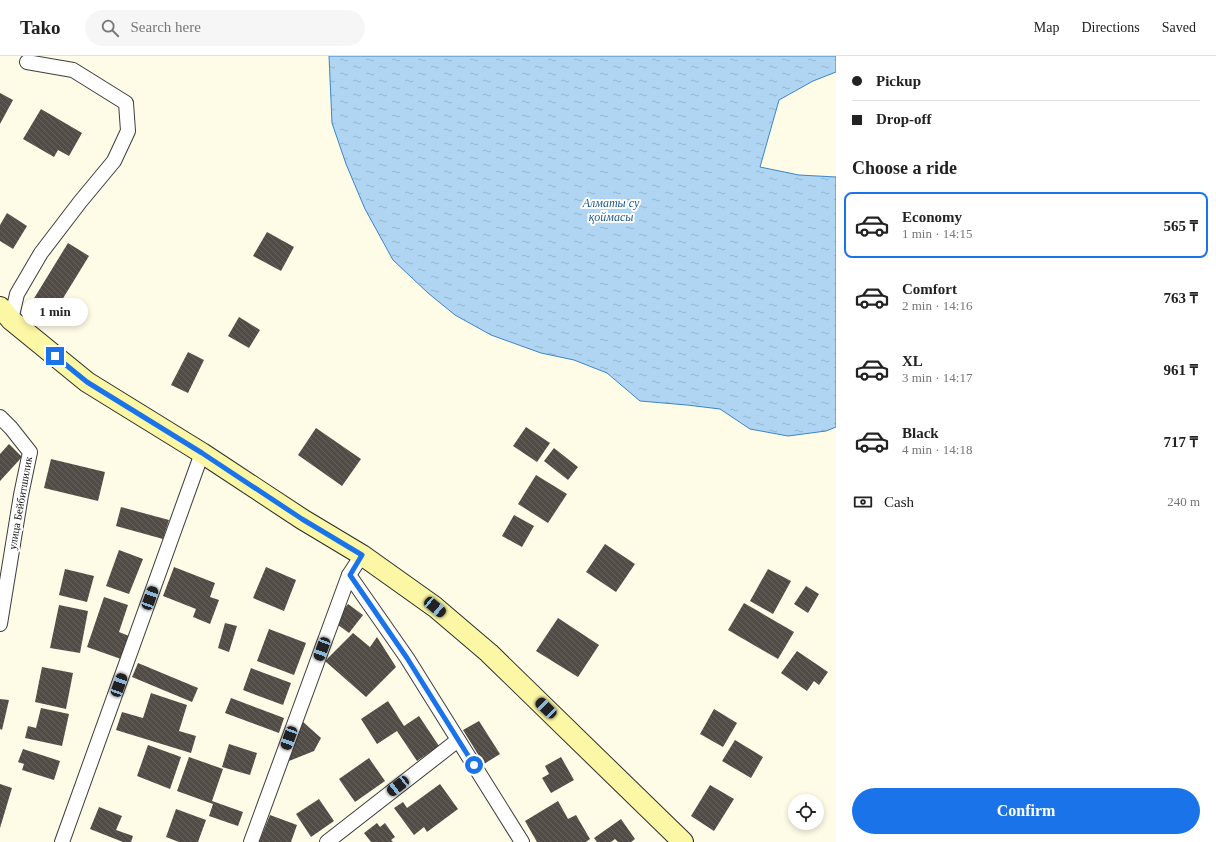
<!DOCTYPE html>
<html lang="en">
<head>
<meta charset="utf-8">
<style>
	:root { --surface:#fff; --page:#f6f6f6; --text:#222; --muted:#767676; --line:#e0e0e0; --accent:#1a73e8 }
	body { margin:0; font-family:Georgia,serif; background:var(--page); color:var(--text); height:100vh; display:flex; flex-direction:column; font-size:15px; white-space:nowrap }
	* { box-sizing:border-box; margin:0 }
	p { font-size:13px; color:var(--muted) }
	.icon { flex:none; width:22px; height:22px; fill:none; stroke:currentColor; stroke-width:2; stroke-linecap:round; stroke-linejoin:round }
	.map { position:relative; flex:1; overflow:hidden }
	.sheet { display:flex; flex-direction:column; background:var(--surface); width:380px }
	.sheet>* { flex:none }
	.guide { display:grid; align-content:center; height:88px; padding:0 16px; background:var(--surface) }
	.controls { position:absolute; left:788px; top:738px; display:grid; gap:8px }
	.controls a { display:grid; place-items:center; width:36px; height:36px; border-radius:50%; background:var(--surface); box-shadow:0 2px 6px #0003; font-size:20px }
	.end { position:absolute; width:18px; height:18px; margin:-9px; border:5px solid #1a73e8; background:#fff; box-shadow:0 0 0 2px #fff }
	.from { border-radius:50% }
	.bubble { position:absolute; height:28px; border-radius:14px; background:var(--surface); box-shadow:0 2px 6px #0003; font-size:13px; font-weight:600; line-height:28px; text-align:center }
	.car { position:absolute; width:12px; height:24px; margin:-12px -6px; border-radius:5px; box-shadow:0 0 3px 1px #0007; background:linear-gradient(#222 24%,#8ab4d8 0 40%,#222 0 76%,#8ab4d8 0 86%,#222 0) }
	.guide b { display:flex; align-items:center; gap:14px; height:38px; font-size:15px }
	.guide b+b { border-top:1px solid var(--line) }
	.guide i { width:10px; height:10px; background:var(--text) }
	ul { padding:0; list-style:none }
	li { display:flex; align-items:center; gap:12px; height:66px; margin:0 8px 6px; padding:0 8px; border:2px solid transparent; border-radius:8px }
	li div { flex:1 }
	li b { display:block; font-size:15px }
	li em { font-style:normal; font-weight:600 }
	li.current { border-color:var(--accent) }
	li>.icon { width:36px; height:36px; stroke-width:1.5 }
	h2 { padding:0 16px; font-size:18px; line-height:48px }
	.pay { display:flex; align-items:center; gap:10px; height:44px; padding:0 16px; font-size:15px }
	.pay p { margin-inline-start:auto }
	.cta { display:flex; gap:8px; margin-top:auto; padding:8px 16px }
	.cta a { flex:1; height:46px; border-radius:24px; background:var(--accent); color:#fff; font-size:16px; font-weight:600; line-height:46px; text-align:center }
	header { display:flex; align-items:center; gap:24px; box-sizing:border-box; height:56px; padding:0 20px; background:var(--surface); border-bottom:1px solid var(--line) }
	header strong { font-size:19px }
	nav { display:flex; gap:22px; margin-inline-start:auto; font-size:14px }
	.search { width:280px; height:36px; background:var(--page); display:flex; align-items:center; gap:10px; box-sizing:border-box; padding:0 14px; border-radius:22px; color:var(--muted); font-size:15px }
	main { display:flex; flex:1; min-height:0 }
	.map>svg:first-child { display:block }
	.water { fill:url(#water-ripples); stroke:#3a86c6 }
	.building { fill:url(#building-back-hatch) }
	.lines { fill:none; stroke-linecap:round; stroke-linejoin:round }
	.street-casing { stroke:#3d3d3d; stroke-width:16 }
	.secondary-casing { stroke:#2c2c2c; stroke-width:22 }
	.street { stroke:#fff; stroke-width:14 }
	.secondary { stroke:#fbf7a5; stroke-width:20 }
	.route { stroke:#1a73e8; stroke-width:5 }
	.labels { text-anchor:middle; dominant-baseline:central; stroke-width:4; stroke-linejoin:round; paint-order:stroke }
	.street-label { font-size:11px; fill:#0a0a0a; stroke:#fff }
	.water-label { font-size:12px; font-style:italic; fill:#1b5894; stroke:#fff }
</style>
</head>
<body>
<header>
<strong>Tako</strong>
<div class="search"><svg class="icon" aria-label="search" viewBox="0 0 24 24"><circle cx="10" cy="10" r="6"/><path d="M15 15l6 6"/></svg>Search here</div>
<nav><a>Map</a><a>Directions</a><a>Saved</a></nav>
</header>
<main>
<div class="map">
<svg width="836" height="786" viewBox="0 0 836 786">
	<defs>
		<pattern id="water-ripples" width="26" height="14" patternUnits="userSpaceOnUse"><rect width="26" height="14" fill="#afd5f2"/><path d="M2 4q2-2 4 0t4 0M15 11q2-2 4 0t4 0" fill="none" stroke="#95b6ce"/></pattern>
		<pattern id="building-back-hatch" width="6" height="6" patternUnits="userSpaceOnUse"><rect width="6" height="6" fill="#524c47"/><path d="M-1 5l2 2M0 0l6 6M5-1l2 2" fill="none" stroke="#66615d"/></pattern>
	</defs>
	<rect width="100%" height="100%" fill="#fefbe7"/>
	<!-- water -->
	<polygon class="water" points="329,0 836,0 836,16 813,25 779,44 760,111 799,119 836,121 836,371 826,375 788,380 750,373 720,353 687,349 640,345 607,317 574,304 541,297 491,279 455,259 428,237 393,204 365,153 346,108 332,67"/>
	<!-- building -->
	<g class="building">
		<polygon points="0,37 13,44 0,68"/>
		<polygon points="41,53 82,77 69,100 58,94 54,101 23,83"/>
		<polygon points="7,157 27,170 13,193 0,185 0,169"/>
		<polygon points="267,176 294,191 281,215 253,200"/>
		<polygon points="68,187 89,200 54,257 33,244"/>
		<polygon points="239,261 260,274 249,292 228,280"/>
		<polygon points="188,296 204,304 188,337 171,329"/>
		<polygon points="526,371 550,387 537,406 513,390"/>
		<polygon points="316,372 361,403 342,430 298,399"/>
		<polygon points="9,388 22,401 0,425 0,398"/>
		<polygon points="554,392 578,411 568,424 544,405"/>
		<polygon points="51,403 105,416 98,445 44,432"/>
		<polygon points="536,419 567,438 548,467 518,448"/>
		<polygon points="121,451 169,464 163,483 116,470"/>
		<polygon points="514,459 534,470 522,491 502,480"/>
		<polygon points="605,488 635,508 616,536 586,516"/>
		<polygon points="119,494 143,503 129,538 106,530"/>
		<polygon points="174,511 215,527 210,541 219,544 210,568 193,561 196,553 163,540"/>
		<polygon points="266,511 296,524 284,555 253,542"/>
		<polygon points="65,513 94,520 87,546 59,539"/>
		<polygon points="768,513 791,525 773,558 750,545"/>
		<polygon points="806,530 819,538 808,557 794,548"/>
		<polygon points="104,541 128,549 119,576 129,580 121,603 87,591"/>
		<polygon points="744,547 794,576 778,603 728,574"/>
		<polygon points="348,548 363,559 349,577 334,566"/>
		<polygon points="59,549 88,555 80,597 50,592"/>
		<polygon points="558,562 599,589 578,621 536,595"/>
		<polygon points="225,567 237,570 229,596 218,592"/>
		<polygon points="269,573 306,587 294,619 257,605"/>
		<polygon points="353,577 370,591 377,581 396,611 366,641 325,605"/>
		<polygon points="797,595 828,616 819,629 814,625 807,635 781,617"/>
		<polygon points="138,607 198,632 192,646 132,621"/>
		<polygon points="42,611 73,617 66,653 35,646"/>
		<polygon points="251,612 291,627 283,649 243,634"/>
		<polygon points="151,637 187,649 179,675 196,680 191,697 116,674 122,656 143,662"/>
		<polygon points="231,642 284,662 279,677 225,657"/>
		<polygon points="0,643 9,644 2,674 0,673"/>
		<polygon points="388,645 404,670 419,660 439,690 417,705 397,675 377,688 361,663"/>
		<polygon points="41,652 69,658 62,690 25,682 28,670 36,672"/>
		<polygon points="714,653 737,667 723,691 700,678"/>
		<polygon points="302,665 321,682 314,695 284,707"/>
		<polygon points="479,665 500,698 484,708 463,674"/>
		<polygon points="735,684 763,701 751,722 722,705"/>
		<polygon points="229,688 257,697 250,719 222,711"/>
		<polygon points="148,689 181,701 170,733 137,720"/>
		<polygon points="23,693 60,705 54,724 22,714 24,708 18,706"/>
		<polygon points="189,701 223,713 212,745 243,756 238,770 209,760 213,748 177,735"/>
		<polygon points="561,701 574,724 551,737 542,722 549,718 545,710"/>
		<polygon points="369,702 385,725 355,746 339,723"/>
		<polygon points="0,728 12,732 0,772"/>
		<polygon points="440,728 458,753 427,776 424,771 414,779 394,752 403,746 407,752"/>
		<polygon points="710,729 734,743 714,775 691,760"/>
		<polygon points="319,743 334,765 311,781 296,758"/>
		<polygon points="558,745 568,763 576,759 590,783 586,786 537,786 525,765"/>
		<polygon points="99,751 122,760 116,774 133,780 131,786 123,786 90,773"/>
		<polygon points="176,753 206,764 198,786 179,786 166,781"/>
		<polygon points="270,759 297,769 291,786 259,786"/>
		<polygon points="621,763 635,783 631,786 618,786 615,783 611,786 597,786 594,782"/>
		<polygon points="377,767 380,771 385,767 395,781 391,784 393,786 371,786 364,777"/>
	</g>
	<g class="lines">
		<!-- street casing -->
		<g class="street-casing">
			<g id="street">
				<polyline points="11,264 17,238 41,197 80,146 114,105 128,75 126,47 73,14 27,6"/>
				<polyline points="0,361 11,372 30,396 21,439 0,568"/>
				<polyline points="349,519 407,602 522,786"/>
				<polyline points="62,786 202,397"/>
				<polyline points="251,786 349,519 362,499"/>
				<polyline points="327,786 458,684"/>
			</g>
		</g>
		<!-- secondary casing -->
		<g class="secondary-casing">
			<polyline id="secondary" points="0,251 11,264 87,326 202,397 302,463 362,499 435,551 489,597 683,786"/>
		</g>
		<!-- street -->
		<use href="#street" class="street"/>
		<!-- secondary -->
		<use href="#secondary" class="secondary"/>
	</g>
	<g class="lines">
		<!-- route -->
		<polyline class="route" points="55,300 87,326 202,397 302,463 362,499 350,519 407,602 474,709"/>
	</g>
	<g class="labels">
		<!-- street labels -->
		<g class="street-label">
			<text transform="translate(20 447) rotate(-80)">улица Бейбитшилик</text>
		</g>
		<!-- water labels -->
		<g class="water-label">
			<text x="611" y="147">Алматы су<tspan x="611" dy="14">қоймасы</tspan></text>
		</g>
	</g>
</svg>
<div class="controls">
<a><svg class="icon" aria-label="locate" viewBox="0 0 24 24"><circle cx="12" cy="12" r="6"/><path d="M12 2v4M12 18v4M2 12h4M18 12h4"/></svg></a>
</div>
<i class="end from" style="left:474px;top:709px"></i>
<i class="end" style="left:55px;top:300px"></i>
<div class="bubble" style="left:22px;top:242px;width:66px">1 min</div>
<i class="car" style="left:150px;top:542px;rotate:20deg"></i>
<i class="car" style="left:435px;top:551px;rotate:130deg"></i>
<i class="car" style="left:322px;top:593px;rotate:200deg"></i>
<i class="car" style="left:119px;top:629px;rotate:20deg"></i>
<i class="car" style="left:546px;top:652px;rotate:314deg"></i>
<i class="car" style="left:289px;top:682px;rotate:200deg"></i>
<i class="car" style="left:398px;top:730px;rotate:232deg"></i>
</div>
<section class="sheet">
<div class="guide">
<b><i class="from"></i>Pickup</b>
<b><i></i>Drop-off</b>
</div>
<h2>Choose a ride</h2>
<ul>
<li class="current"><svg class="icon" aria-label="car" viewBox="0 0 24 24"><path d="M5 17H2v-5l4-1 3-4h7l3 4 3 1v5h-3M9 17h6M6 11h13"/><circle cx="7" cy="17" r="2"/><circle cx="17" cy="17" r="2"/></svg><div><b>Economy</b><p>1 min · 14:15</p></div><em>565 ₸</em></li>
<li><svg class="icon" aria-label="car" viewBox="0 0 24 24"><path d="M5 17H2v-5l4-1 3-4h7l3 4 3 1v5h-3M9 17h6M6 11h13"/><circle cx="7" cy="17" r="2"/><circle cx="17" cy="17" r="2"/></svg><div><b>Comfort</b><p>2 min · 14:16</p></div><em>763 ₸</em></li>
<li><svg class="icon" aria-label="car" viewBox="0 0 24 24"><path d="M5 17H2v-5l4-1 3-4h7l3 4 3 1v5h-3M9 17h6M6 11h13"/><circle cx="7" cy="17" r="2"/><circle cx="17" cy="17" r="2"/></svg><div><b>XL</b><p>3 min · 14:17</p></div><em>961 ₸</em></li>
<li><svg class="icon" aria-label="car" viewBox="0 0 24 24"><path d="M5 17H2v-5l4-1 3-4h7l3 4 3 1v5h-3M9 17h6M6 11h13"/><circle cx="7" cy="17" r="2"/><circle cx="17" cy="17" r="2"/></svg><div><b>Black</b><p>4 min · 14:18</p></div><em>717 ₸</em></li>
</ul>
<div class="pay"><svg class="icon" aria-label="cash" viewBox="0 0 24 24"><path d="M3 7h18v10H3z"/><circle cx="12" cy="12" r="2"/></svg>Cash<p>240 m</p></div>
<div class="cta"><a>Confirm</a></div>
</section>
</main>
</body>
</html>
